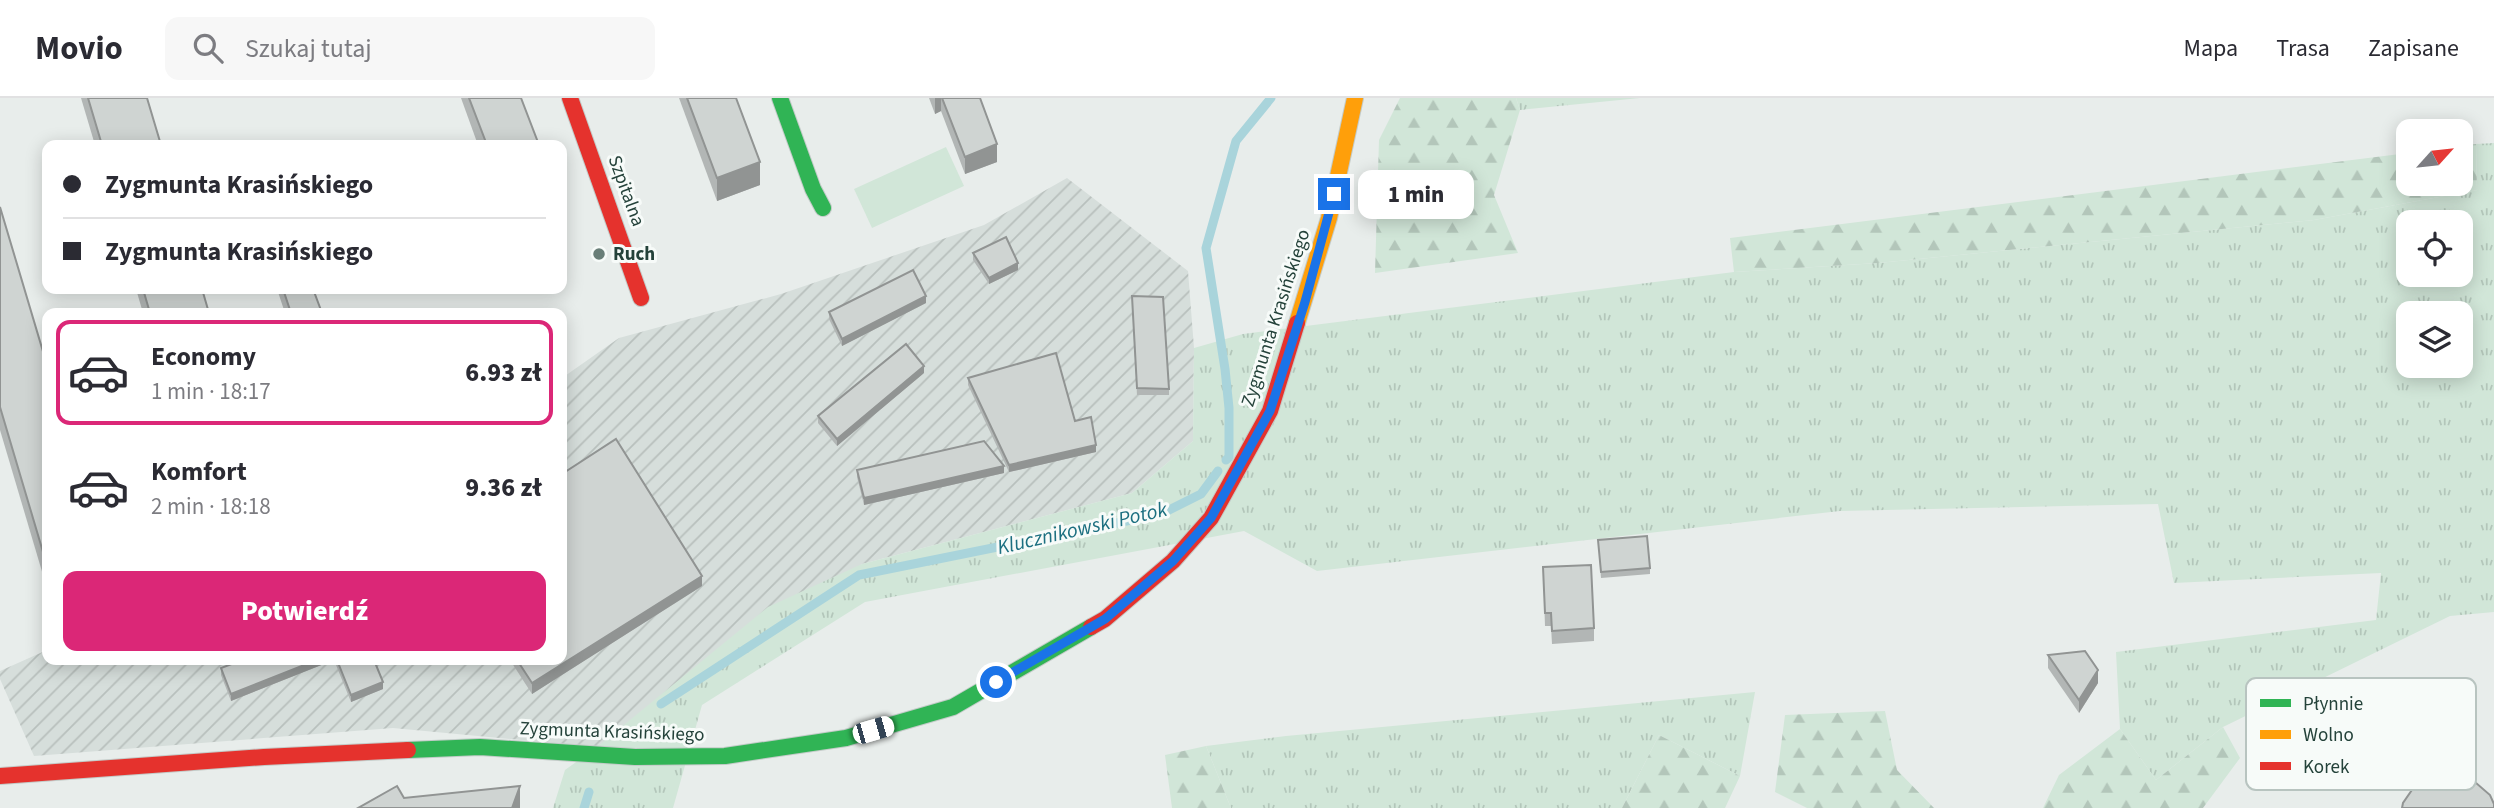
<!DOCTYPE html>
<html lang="pl">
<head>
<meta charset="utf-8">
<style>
	:root { --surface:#fff; --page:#f7f7f7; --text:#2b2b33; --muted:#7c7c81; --line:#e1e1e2; --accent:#db2777 }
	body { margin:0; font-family:"Source Sans 3",sans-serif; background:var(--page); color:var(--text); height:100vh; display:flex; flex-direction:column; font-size:26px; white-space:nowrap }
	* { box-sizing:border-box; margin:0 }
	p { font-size:23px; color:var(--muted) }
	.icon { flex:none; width:38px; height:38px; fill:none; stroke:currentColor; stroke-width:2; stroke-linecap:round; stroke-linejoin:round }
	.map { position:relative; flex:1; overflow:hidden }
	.details { position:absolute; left:42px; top:210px; width:525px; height:357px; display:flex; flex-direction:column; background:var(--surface); border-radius:14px; box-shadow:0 4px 18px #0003 }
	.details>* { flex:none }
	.hud { position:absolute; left:42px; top:42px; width:525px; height:154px; border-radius:14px; box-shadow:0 4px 18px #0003; display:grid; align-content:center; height:154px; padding:0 21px; background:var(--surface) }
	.needle { width:46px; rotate:63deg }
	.fabs { position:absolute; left:2396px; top:21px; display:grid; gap:14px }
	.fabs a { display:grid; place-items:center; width:77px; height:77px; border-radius:14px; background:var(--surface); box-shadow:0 4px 18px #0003; font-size:35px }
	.end { position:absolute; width:32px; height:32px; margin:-16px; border:9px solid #1a73e8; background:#fff; box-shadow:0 0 0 4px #fff }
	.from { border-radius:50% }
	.bubble { position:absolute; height:49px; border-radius:14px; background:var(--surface); box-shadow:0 4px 18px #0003; font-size:23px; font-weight:800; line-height:49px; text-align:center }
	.car { position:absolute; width:21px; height:42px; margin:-21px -10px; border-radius:9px; box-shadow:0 0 5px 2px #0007; background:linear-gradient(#fff 24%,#345 0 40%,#fff 0 76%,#345 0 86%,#fff 0) }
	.hud b { display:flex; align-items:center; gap:24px; height:66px; font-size:26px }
	.hud b+b { border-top:2px solid var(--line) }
	.hud i { width:18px; height:18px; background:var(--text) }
	ul { padding:12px 0 0; list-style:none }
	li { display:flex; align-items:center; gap:21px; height:105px; margin:0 14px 10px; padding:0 7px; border:4px solid transparent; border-radius:14px }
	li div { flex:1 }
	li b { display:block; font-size:26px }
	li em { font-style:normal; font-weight:800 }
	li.active { border-color:var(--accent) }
	li>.icon { width:63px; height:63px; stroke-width:1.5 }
	.primary-button { display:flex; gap:14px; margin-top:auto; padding:14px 21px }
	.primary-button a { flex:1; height:80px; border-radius:14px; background:var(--accent); color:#fff; font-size:28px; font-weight:800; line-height:80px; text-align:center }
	header { display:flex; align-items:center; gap:42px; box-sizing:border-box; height:98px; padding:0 35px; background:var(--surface); border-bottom:2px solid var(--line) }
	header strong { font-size:33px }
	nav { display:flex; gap:38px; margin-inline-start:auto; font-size:24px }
	.search { width:490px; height:63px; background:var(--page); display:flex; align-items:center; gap:18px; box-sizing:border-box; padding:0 24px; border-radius:14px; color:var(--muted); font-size:26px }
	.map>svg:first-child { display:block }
	.industrial { fill:url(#industrial-furrows) }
	.grass { fill:url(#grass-tufts); fill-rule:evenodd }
	.forest { fill:url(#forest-firs) }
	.pitch { fill:#d1e6d8 }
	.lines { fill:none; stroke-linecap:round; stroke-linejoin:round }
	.stream { stroke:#a9d4db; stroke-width:9 }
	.fast-casing { stroke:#c3cbc8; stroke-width:18 }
	.slow-casing { stroke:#c3cbc8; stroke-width:18 }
	.jam-casing { stroke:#c3cbc8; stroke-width:18 }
	.fast { stroke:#30b455; stroke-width:16 }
	.slow { stroke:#ff9f0a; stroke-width:16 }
	.jam { stroke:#e5322d; stroke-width:16 }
	.wall { fill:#b2b6b5 }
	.shaded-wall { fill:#919493 }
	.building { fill:#cfd4d2; stroke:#919493; stroke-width:2 }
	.route { stroke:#1a73e8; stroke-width:9 }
	.poi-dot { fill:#697e78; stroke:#f7fbf9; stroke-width:2.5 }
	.labels { text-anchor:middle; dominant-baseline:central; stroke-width:6; stroke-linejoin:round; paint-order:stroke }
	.street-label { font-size:19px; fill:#24423a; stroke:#f7fbf9 }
	.poi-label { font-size:19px; font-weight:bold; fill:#24423a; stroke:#f7fbf9; text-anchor:start }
	.water-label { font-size:21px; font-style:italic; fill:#1c6f80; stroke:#f7fbf9 }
	.key { fill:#f7fbf9; stroke:#b8c4c0; stroke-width:2 }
	.key-label { font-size:19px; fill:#24423a }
</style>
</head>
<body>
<header>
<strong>Movio</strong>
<div class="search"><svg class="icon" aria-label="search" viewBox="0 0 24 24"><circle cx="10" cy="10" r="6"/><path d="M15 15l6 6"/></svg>Szukaj tutaj</div>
<nav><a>Mapa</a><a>Trasa</a><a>Zapisane</a></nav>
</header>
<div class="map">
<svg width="2494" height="710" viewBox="0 0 2494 710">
	<defs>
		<pattern id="industrial-furrows" width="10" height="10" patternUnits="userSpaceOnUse" patternTransform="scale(1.75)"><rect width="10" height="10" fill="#d6dedb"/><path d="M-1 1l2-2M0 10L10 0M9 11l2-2" fill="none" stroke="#b8c0bd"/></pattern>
		<pattern id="grass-tufts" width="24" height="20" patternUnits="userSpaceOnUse" patternTransform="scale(1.75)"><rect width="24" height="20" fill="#d1e6d8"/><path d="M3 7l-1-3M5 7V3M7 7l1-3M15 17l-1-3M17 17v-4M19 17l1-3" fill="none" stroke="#b3c6ba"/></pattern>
		<pattern id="forest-firs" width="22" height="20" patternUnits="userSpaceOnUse" patternTransform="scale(1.75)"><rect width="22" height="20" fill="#d1e6d8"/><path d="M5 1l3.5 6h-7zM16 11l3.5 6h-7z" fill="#b3c6ba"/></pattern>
	</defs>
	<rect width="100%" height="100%" fill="#e8edeb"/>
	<!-- industrial -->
	<polygon class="industrial" points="1067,80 1188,173 1194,250 1193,343 1132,395 862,466 597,649 393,630 34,658 0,581 0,573 47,552 47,562 562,562 562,280 619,240 781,196 984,127"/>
	<!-- grass -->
	<g class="grass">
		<polygon points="1516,0 1640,0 1520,12"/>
		<path d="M 2494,45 L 2494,514 L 2450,518 L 2223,629 L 2156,682 L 2120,631 L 2116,554 L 2376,522 L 2381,475 L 2174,485 L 2158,406 L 1840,413 L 1317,473 L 1244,433 L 865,504 L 702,607 L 673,710 L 553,710 L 565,672 L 597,649 L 768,509 L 862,466 L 1132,395 L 1193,343 L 1194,250 L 1243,236 L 1734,174 L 1878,165 L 2314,122 L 2477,92 L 2476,46 ZM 2408,124 L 2460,124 L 2460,177 L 2408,177 ZM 2408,215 L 2460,215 L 2460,268 L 2408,268 Z"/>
		<polygon points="1755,594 1740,678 1659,637 1622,710 1231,710 1206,648 1286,638"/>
	</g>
	<!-- forest -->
	<g class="forest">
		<polygon points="1400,0 1516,0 1520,12 1494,97 1518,155 1375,175 1379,42"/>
		<polygon points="2476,46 2477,92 2314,122 1878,165 1734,174 1730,140 2408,55 2408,86 2460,86 2461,48"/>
		<polygon points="1885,613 1897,672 1934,710 1807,710 1775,694 1785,617"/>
		<polygon points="2223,629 2240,660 2203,710 2043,710 2059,677 2120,631 2156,682"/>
		<polygon points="1659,637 1740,678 1725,710 1622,710"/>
		<polygon points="1206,648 1231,710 1172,710 1165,657"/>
	</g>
	<!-- pitch -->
	<polygon class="pitch" points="946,49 964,88 872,130 854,91"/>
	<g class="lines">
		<!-- stream -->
		<g class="stream">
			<polyline points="1226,362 1229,359 1229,310 1225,271 1206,150 1236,43 1271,0"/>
			<polyline points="661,606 859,477 1161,416 1201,396 1218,373"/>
			<polyline points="584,710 589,694"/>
		</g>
		<!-- fast casing -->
		<g class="fast-casing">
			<g id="fast">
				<polyline points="780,0 813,91 823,110"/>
				<polyline points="408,652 480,649 635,659 725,658 846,640 953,609 1091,529"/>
			</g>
		</g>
		<!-- slow casing -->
		<g class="slow-casing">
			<polyline id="slow" points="1297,225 1329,120 1355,0"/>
		</g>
		<!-- jam casing -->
		<g class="jam-casing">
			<g id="jam">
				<polyline points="570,0 641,200"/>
				<polyline points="1091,529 1105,521 1173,463 1211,420 1270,313 1297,225"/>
				<polyline points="0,678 264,659 408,652"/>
			</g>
		</g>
		<!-- fast -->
		<use href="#fast" class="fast"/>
		<!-- slow -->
		<use href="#slow" class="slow"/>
		<!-- jam -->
		<use href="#jam" class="jam"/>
	</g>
	<!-- wall -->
	<g class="wall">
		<polygon points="81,0 147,0 161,47 95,47"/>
		<polygon points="461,0 521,0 539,47 478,47"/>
		<polygon points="679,0 736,0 760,87 717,103"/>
		<polygon points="929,0 980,0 997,64 965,76 941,13 935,16"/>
		<polygon points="0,109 47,267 47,487 46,487 0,332"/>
		<polygon points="973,155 1018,172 989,186 973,162"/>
		<polygon points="136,191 202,191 209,215 143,215"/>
		<polygon points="277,191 313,191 322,215 285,215"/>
		<polygon points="926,205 842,248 829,221 829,214"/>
		<polygon points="1132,205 1169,291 1169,297 1137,297"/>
		<polygon points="924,275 837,348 818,325 818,318"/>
		<polygon points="968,280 1096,354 1009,374 968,287"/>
		<polygon points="857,372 1004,375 864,407 857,379"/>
		<polygon points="1598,442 1650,470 1650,476 1601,480"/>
		<polygon points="1543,469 1594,530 1594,543 1552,546 1551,528 1545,528"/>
		<polygon points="702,488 532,596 510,562 562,562"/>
		<polygon points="2048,557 2098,585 2079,615 2048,570"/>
		<polygon points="242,562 374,562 383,591 351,604 334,562 231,603 221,577 221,570"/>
	</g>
	<!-- shaded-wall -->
	<g class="shaded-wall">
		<polygon points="935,0 941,0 941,13 935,16"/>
		<polygon points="997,46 997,64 965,76 965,59"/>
		<polygon points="760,64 760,87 717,103 717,80"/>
		<polygon points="1018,165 1018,172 989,186 989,180"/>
		<polygon points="926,198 926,205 842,248 842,241"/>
		<polygon points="924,268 924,275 837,348 837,341"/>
		<polygon points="1096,347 1096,354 1009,374 1009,367"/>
		<polygon points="1004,368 1004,375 864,407 864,400"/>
		<rect x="46" y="464" width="1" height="23"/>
		<polygon points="702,478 702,488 532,596 532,585"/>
		<polygon points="317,562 334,562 231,603 231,596"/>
		<polygon points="2098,572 2098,585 2079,615 2079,602"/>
		<polygon points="383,584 383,591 351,604 351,597"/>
		<polygon points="520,688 520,710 512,710"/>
	</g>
	<!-- building -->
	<g class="building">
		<polygon points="88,0 147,0 161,47 102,47"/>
		<polygon points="469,0 521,0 539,47 487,47"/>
		<polygon points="687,0 736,0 760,64 717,80"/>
		<polygon points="942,0 980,0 997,46 965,59"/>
		<polygon points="0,109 47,267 47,464 46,464 0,309"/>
		<polygon points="1006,139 1018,165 989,180 973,155"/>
		<polygon points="913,172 926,198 842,241 829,214"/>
		<polygon points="143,191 202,191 209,215 150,215"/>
		<polygon points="283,191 313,191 322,215 291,215"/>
		<polygon points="1132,198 1163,199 1169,291 1137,290"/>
		<polygon points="906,246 924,268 837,341 818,318"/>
		<polygon points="1056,255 1075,323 1091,319 1096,347 1009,367 968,280"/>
		<polygon points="616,341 702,478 532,585 517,562 562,562 562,376"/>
		<polygon points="984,343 1004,368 864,400 857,372"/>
		<polygon points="1647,438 1650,470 1601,474 1598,442"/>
		<polygon points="1591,467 1594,530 1552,533 1551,515 1545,515 1543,469"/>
		<polygon points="2085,553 2098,572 2079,602 2048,557"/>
		<polygon points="242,562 317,562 231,596 221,570"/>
		<polygon points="337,562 374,562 383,584 351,597"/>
		<polygon points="2455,676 2475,684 2490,697 2494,706 2494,710 2402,710 2403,705 2414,689 2435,678"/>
		<polygon points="397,688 404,700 520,688 512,710 358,710"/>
	</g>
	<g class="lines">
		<!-- route -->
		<polyline class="route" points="996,584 1105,521 1173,463 1211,420 1270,313 1305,204 1334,96"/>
	</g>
	<!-- markers -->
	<circle class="poi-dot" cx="599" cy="156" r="7"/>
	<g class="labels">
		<!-- street labels -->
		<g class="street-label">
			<text transform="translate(626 93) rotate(70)">Szpitalna</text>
			<text transform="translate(1276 220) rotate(-72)">Zygmunta Krasińskiego</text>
			<text transform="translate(612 634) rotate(2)">Zygmunta Krasińskiego</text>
		</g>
		<!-- poi labels -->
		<g class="poi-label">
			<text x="613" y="156">Ruch</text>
		</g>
		<!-- water labels -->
		<g class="water-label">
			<text transform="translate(1082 430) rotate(-13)">Klucznikowski Potok</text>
		</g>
	</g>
	<!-- legend -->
	<rect x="2246" y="580" width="230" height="112" rx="10" class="key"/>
	<rect x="2260" y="601" width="31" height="8" fill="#30b455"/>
	<rect x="2260" y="632" width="31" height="9" fill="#ff9f0a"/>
	<rect x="2260" y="664" width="31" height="8" fill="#e5322d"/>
	<g class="key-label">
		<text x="2303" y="612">Płynnie</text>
		<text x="2303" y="643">Wolno</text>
		<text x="2303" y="675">Korek</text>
	</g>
</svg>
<div class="fabs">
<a><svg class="needle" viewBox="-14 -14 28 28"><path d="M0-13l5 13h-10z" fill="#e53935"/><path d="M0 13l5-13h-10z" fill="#7c7c81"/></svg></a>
<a><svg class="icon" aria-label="locate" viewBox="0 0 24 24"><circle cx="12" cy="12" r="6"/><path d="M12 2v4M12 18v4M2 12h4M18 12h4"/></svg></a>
<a><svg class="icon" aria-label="layers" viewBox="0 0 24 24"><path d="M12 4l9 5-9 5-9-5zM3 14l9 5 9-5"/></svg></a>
</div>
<i class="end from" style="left:996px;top:584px"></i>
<i class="end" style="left:1334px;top:96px"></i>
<div class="bubble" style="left:1358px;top:72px;width:116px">1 min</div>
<i class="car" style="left:873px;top:632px;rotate:74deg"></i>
<div class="hud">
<b><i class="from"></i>Zygmunta Krasińskiego</b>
<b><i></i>Zygmunta Krasińskiego</b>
</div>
<section class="details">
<ul>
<li class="active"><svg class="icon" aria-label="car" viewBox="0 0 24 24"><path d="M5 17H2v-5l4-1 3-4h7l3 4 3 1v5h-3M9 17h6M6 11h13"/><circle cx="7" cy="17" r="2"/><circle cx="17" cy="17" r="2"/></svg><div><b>Economy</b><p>1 min · 18:17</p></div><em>6.93 zł</em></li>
<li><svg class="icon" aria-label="car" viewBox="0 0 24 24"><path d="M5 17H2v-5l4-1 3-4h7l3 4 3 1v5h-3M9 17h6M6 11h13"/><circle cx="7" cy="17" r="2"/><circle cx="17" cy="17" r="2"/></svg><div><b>Komfort</b><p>2 min · 18:18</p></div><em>9.36 zł</em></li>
</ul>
<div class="primary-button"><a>Potwierdź</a></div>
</section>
</div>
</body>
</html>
